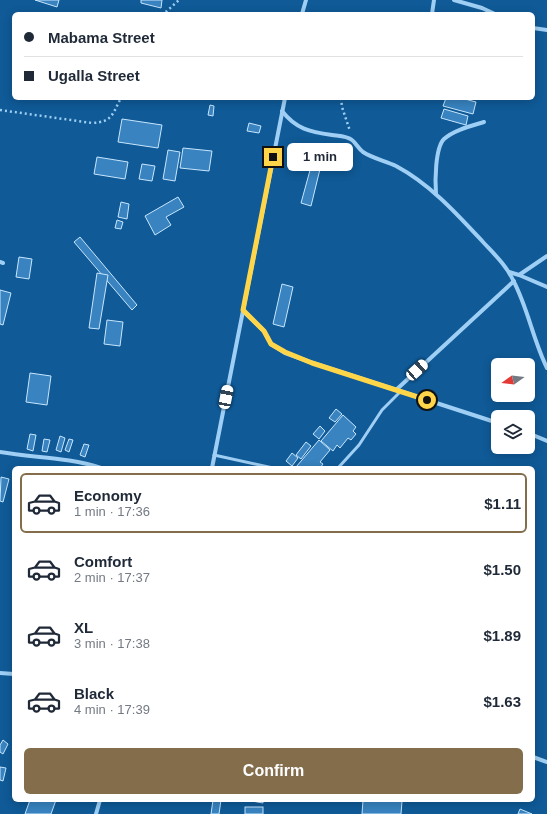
<!DOCTYPE html>
<html lang="en">
<head>
<meta charset="utf-8">
<style>
	:root { --surface:#fff; --page:#f2f2f3; --text:#1f2937; --muted:#747a83; --line:#e0e1e3; --accent:#846d4b }
	body { margin:0; font-family:Arial,sans-serif; background:var(--page); color:var(--text); height:100vh; display:flex; flex-direction:column; font-size:15px; white-space:nowrap }
	* { box-sizing:border-box; margin:0 }
	p { font-size:13px; color:var(--muted) }
	.icon { flex:none; width:22px; height:22px; fill:none; stroke:currentColor; stroke-width:2; stroke-linecap:round; stroke-linejoin:round }
	.map { position:relative; flex:1; overflow:hidden }
	.drawer { position:absolute; left:12px; top:466px; width:523px; height:336px; display:flex; flex-direction:column; background:var(--surface); border-radius:6px; box-shadow:0 2px 10px #0003 }
	.drawer>* { flex:none }
	.guide { position:absolute; left:12px; top:12px; width:523px; height:88px; border-radius:6px; box-shadow:0 2px 10px #0003; display:grid; align-content:center; height:88px; padding:0 12px; background:var(--surface) }
	.needle { width:26px; rotate:256deg }
	.controls { position:absolute; left:491px; top:358px; display:grid; gap:8px }
	.controls a { display:grid; place-items:center; width:44px; height:44px; border-radius:6px; background:var(--surface); box-shadow:0 2px 10px #0003; font-size:20px }
	.end { position:absolute; width:18px; height:18px; margin:-9px; border:5px solid #ffd54a; background:#111; box-shadow:0 0 0 2px #111 }
	.from { border-radius:50% }
	.bubble { position:absolute; height:28px; border-radius:6px; background:var(--surface); box-shadow:0 2px 10px #0003; font-size:13px; font-weight:800; line-height:28px; text-align:center }
	.car { position:absolute; width:12px; height:24px; margin:-12px -6px; border-radius:5px; box-shadow:0 0 3px 1px #0007; background:linear-gradient(#fff 24%,#345 0 40%,#fff 0 76%,#345 0 86%,#fff 0) }
	.guide b { display:flex; align-items:center; gap:14px; height:38px; font-size:15px }
	.guide b+b { border-top:1px solid var(--line) }
	.guide i { width:10px; height:10px; background:var(--text) }
	ul { padding:7px 0 0; list-style:none }
	li { display:flex; align-items:center; gap:12px; height:60px; margin:0 8px 6px; padding:0 4px; border:2px solid transparent; border-radius:6px }
	li div { flex:1 }
	li b { display:block; font-size:15px }
	li em { font-style:normal; font-weight:800 }
	li.on { border-color:var(--accent) }
	li>.icon { width:36px; height:36px; stroke-width:1.5 }
	.primary-button { display:flex; gap:8px; margin-top:auto; padding:8px 12px }
	.primary-button a { flex:1; height:46px; border-radius:6px; background:var(--accent); color:#fff; font-size:16px; font-weight:800; line-height:46px; text-align:center }
	.map>svg:first-child { display:block }
	.building { fill:#3883c0; stroke:#c8e6fe }
	.lines { fill:none; stroke-linecap:round; stroke-linejoin:round }
	.path { stroke:#9fcff4; stroke-width:2.5; stroke-dasharray:2 3; stroke-linecap:butt }
	.lane { stroke:#9fcff4; stroke-width:3 }
	.street { stroke:#9fcff4; stroke-width:4 }
	.route { stroke:#ffd54a; stroke-width:5 }
</style>
</head>
<body>
<div class="map">
<svg width="547" height="814" viewBox="0 0 547 814">
	<rect width="100%" height="100%" fill="#0f5a97"/>
	<!-- building -->
	<g class="building">
		<polygon points="35,0 59,0 57,7"/>
		<polygon points="141,0 162,0 161,8 141,3"/>
		<polygon points="446,98 461,98 476,102 473,114 443,106"/>
		<polygon points="210,105 214,106 213,116 208,115"/>
		<polygon points="444,109 468,116 466,125 441,118"/>
		<polygon points="122,119 162,125 158,148 118,142"/>
		<polygon points="249,123 261,126 259,133 247,131"/>
		<polygon points="183,148 212,151 209,171 180,168"/>
		<polygon points="168,150 180,152 175,181 163,179"/>
		<polygon points="97,157 128,162 125,179 94,174"/>
		<polygon points="312,163 321,165 311,206 301,203"/>
		<polygon points="142,164 155,166 152,181 139,179"/>
		<polygon points="178,197 184,207 166,217 171,225 155,235 145,216"/>
		<polygon points="121,202 129,204 127,219 118,217"/>
		<polygon points="117,220 123,222 121,229 115,228"/>
		<polygon points="80,237 137,305 132,310 74,242"/>
		<polygon points="19,257 32,259 29,279 16,277"/>
		<polygon points="97,273 108,275 99,329 89,328"/>
		<polygon points="282,284 293,287 284,327 273,324"/>
		<polygon points="0,290 11,293 3,325 0,324"/>
		<polygon points="107,320 123,322 120,346 104,344"/>
		<polygon points="30,373 51,376 47,405 26,402"/>
		<polygon points="336,409 342,414 335,422 329,418"/>
		<polygon points="343,415 356,427 353,431 356,434 351,440 348,438 340,448 337,445 333,451 321,441"/>
		<polygon points="320,426 325,431 319,439 313,434"/>
		<polygon points="30,434 36,435 33,451 27,449"/>
		<polygon points="60,436 65,438 61,452 56,450"/>
		<polygon points="44,439 50,440 47,452 42,451"/>
		<polygon points="69,439 73,440 69,452 65,450"/>
		<polygon points="319,440 330,450 320,462 323,464 320,468 298,468 296,467"/>
		<polygon points="306,442 311,446 301,459 296,455"/>
		<polygon points="84,444 89,445 85,457 80,455"/>
		<polygon points="292,453 298,458 292,466 286,461"/>
		<polygon points="1,477 9,479 3,502 0,501"/>
		<polygon points="3,740 8,744 3,754 0,752 0,745"/>
		<polygon points="0,767 6,768 3,781 0,780"/>
		<polygon points="30,800 56,800 51,814 25,814"/>
		<polygon points="213,800 221,800 219,814 211,814"/>
		<polygon points="246,800 263,800 263,803"/>
		<polygon points="363,800 402,801 401,814 362,814"/>
		<rect x="245" y="807" width="18" height="7"/>
		<polygon points="520,809 532,814 518,814"/>
	</g>
	<g class="lines">
		<!-- path -->
		<g class="path">
			<polyline points="161,14 167,11 179,0"/>
			<polyline points="341,98 342,107 350,131"/>
			<path d="M 0,110 L 92,123 C 112,122 112,115 121,98"/>
		</g>
		<!-- lane -->
		<g class="lane">
			<polyline points="214,455 273,468"/>
			<polyline points="338,468 359,445 382,410 401,391"/>
		</g>
		<!-- street -->
		<g class="street">
			<polyline points="454,0 482,8 495,14"/>
			<polyline points="302,14 306,0"/>
			<polyline points="432,14 434,0"/>
			<polyline points="533,28 547,30"/>
			<path d="M 282,111 C 296,129 310,132 332,135 C 339,136 347,136 352,140 C 356,143 358,148 363,152 C 372,158 385,161 396,166 C 430,184 457,214 483,242 C 494,254 506,265 513,280 C 528,308 533,340 547,368"/>
			<path d="M 436,194 C 435,182 435,148 444,139 C 454,130 471,126 484,122"/>
			<polyline points="0,262 3,263"/>
			<polyline points="509,272 519,275 547,287"/>
			<polyline points="519,275 547,256"/>
			<polyline points="243,311 264,331 271,344 285,353 313,363 498,423"/>
			<polyline points="396,390 514,281"/>
			<polyline points="528,433 547,441"/>
			<path d="M 0,452 C 34,458 68,457 101,468"/>
			<polyline points="212,468 285,98"/>
			<polyline points="0,673 14,674"/>
			<polyline points="533,757 547,762"/>
			<polyline points="96,814 100,800"/>
		</g>
	</g>
	<g class="lines">
		<!-- route -->
		<polyline class="route" points="273,157 243,310 264,331 271,344 285,352 312,363 427,400"/>
	</g>
</svg>
<div class="controls">
<a><svg class="needle" viewBox="-14 -14 28 28"><path d="M0-13l5 13h-10z" fill="#e53935"/><path d="M0 13l5-13h-10z" fill="#747a83"/></svg></a>
<a><svg class="icon" aria-label="layers" viewBox="0 0 24 24"><path d="M12 4l9 5-9 5-9-5zM3 14l9 5 9-5"/></svg></a>
</div>
<i class="end from" style="left:427px;top:400px"></i>
<i class="end" style="left:273px;top:157px"></i>
<div class="bubble" style="left:287px;top:143px;width:66px">1 min</div>
<i class="car" style="left:417px;top:370px;rotate:48deg"></i>
<i class="car" style="left:226px;top:397px;rotate:11deg"></i>
<div class="guide">
<b><i class="from"></i>Mabama Street</b>
<b><i></i>Ugalla Street</b>
</div>
<section class="drawer">
<ul>
<li class="on"><svg class="icon" aria-label="car" viewBox="0 0 24 24"><path d="M5 17H2v-5l4-1 3-4h7l3 4 3 1v5h-3M9 17h6M6 11h13"/><circle cx="7" cy="17" r="2"/><circle cx="17" cy="17" r="2"/></svg><div><b>Economy</b><p>1 min · 17:36</p></div><em>$1.11</em></li>
<li><svg class="icon" aria-label="car" viewBox="0 0 24 24"><path d="M5 17H2v-5l4-1 3-4h7l3 4 3 1v5h-3M9 17h6M6 11h13"/><circle cx="7" cy="17" r="2"/><circle cx="17" cy="17" r="2"/></svg><div><b>Comfort</b><p>2 min · 17:37</p></div><em>$1.50</em></li>
<li><svg class="icon" aria-label="car" viewBox="0 0 24 24"><path d="M5 17H2v-5l4-1 3-4h7l3 4 3 1v5h-3M9 17h6M6 11h13"/><circle cx="7" cy="17" r="2"/><circle cx="17" cy="17" r="2"/></svg><div><b>XL</b><p>3 min · 17:38</p></div><em>$1.89</em></li>
<li><svg class="icon" aria-label="car" viewBox="0 0 24 24"><path d="M5 17H2v-5l4-1 3-4h7l3 4 3 1v5h-3M9 17h6M6 11h13"/><circle cx="7" cy="17" r="2"/><circle cx="17" cy="17" r="2"/></svg><div><b>Black</b><p>4 min · 17:39</p></div><em>$1.63</em></li>
</ul>
<div class="primary-button"><a>Confirm</a></div>
</section>
</div>
</body>
</html>
